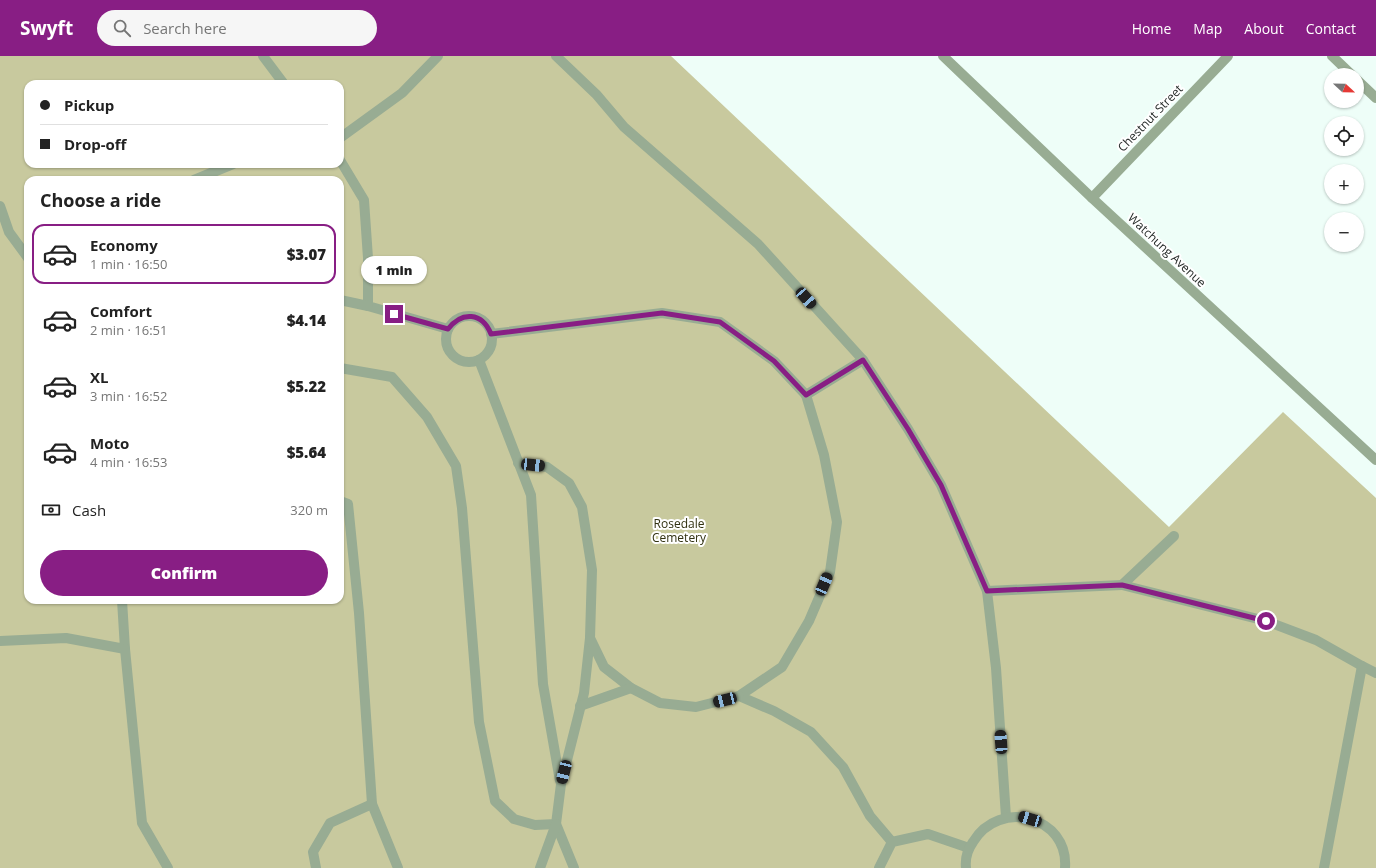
<!DOCTYPE html>
<html lang="en">
<head>
<meta charset="utf-8">
<style>
	:root { --surface:#fff; --page:#f6f6f6; --text:#222; --muted:#767676; --line:#e0e0e0; --accent:#881e84 }
	body { margin:0; font-family:"Open Sans",sans-serif; background:var(--page); color:var(--text); height:100vh; display:flex; flex-direction:column; font-size:15px; white-space:nowrap }
	* { box-sizing:border-box; margin:0 }
	p { font-size:13px; color:var(--muted) }
	.icon { flex:none; width:22px; height:22px; fill:none; stroke:currentColor; stroke-width:2; stroke-linecap:round; stroke-linejoin:round }
	.map { position:relative; flex:1; overflow:hidden }
	.side { position:absolute; left:24px; top:120px; width:320px; height:428px; display:flex; flex-direction:column; background:var(--surface); border-radius:12px; box-shadow:0 1px 3px #0004 }
	.side>* { flex:none }
	.guide { position:absolute; left:24px; top:24px; width:320px; height:88px; border-radius:12px; box-shadow:0 1px 3px #0004; display:grid; align-content:center; height:88px; padding:0 16px; background:var(--surface) }
	.needle { width:26px; rotate:112deg }
	.fabs { position:absolute; left:1324px; top:12px; display:grid; gap:8px }
	.fabs a { display:grid; place-items:center; width:40px; height:40px; border-radius:50%; background:var(--surface); box-shadow:0 1px 3px #0004; font-size:20px }
	.end { position:absolute; width:18px; height:18px; margin:-9px; border:5px solid #881e84; background:#fff; box-shadow:0 0 0 2px #fff }
	.from { border-radius:50% }
	.bubble { position:absolute; height:28px; border-radius:14px; background:var(--surface); box-shadow:0 1px 3px #0004; font-size:13px; font-weight:800; line-height:28px; text-align:center }
	.car { position:absolute; width:12px; height:24px; margin:-12px -6px; border-radius:5px; box-shadow:0 0 3px 1px #0007; background:linear-gradient(#222 24%,#8ab4d8 0 40%,#222 0 76%,#8ab4d8 0 86%,#222 0) }
	.guide b { display:flex; align-items:center; gap:14px; height:38px; font-size:15px }
	.guide b+b { border-top:1px solid var(--line) }
	.guide i { width:10px; height:10px; background:var(--text) }
	ul { padding:0; list-style:none }
	li { display:flex; align-items:center; gap:12px; height:60px; margin:0 8px 6px; padding:0 8px; border:2px solid transparent; border-radius:12px }
	li div { flex:1 }
	li b { display:block; font-size:15px }
	li em { font-style:normal; font-weight:800 }
	li.active { border-color:var(--accent) }
	li>.icon { width:36px; height:36px; stroke-width:1.5 }
	h2 { padding:0 16px; font-size:18px; line-height:48px }
	.pay { display:flex; align-items:center; gap:10px; height:44px; padding:0 16px; font-size:15px }
	.pay p { margin-inline-start:auto }
	.action { display:flex; gap:8px; margin-top:auto; padding:8px 16px }
	.action a { flex:1; height:46px; border-radius:24px; background:var(--accent); color:#fff; font-size:16px; font-weight:800; line-height:46px; text-align:center }
	header { display:flex; align-items:center; gap:24px; box-sizing:border-box; height:56px; padding:0 20px; background:var(--accent); color:#fff }
	header strong { font-size:19px }
	nav { display:flex; gap:22px; margin-inline-start:auto; font-size:14px }
	.search { width:280px; height:36px; background:var(--page); display:flex; align-items:center; gap:10px; box-sizing:border-box; padding:0 14px; border-radius:22px; color:var(--muted); font-size:15px }
	.map>svg:first-child { display:block }
	.green { fill:#c8c99e; fill-rule:evenodd }
	.lines { fill:none; stroke-linecap:round; stroke-linejoin:round }
	.service { stroke:#98ac93; stroke-width:10 }
	.minor { stroke:#98ac93; stroke-width:10 }
	.route { stroke:#881e84; stroke-width:5 }
	.labels { text-anchor:middle; dominant-baseline:central; stroke-width:4; stroke-linejoin:round; paint-order:stroke }
	.street-label { font-size:12px; fill:#252a28; stroke:#fff }
	.park-label { font-size:12px; fill:#313111; stroke:#fff }
</style>
</head>
<body>
<header>
<strong>Swyft</strong>
<div class="search"><svg class="icon" aria-label="search" viewBox="0 0 24 24"><circle cx="10" cy="10" r="6"/><path d="M15 15l6 6"/></svg>Search here</div>
<nav><a>Home</a><a>Map</a><a>About</a><a>Contact</a></nav>
</header>
<div class="map">
<svg width="1376" height="812" viewBox="0 0 1376 812">
	<rect width="100%" height="100%" fill="#eefef8"/>
	<!-- green -->
	<path class="green" d="M 0,0 L 671,0 L 1169,471 L 1283,356 L 1376,442 L 1376,812 L 0,812 ZM 28,28 L 340,28 L 340,108 L 28,108 ZM 28,124 L 340,124 L 340,544 L 28,544 Z"/>
	<g class="lines">
		<!-- service -->
		<g class="service">
			<polyline points="263,0 284,28"/>
			<polyline points="556,0 596,38 624,71 758,188 863,304 806,339 824,399 837,466 830,516 809,565 782,611 739,640 774,655 811,676 843,711 870,760 892,786"/>
			<polyline points="340,82 402,37 438,0"/>
			<polyline points="340,104 364,144 368,202 368,250 448,273"/>
			<polyline points="194,124 233,108"/>
			<polyline points="0,150 9,176 28,202"/>
			<polyline points="340,244 368,250"/>
			<circle cx="469" cy="283" r="23"/>
			<polyline points="491,278 662,257 720,266 774,305 806,339"/>
			<polyline points="479,304 531,439 543,628 560,725"/>
			<polyline points="863,304 908,373 941,429 987,535 996,612 1006,761"/>
			<polyline points="340,312 392,321 427,361 456,410 462,452 479,666 495,745 514,763 535,769 556,768 561,728 584,637 590,582"/>
			<polyline points="518,407 547,411 569,427 582,451 592,514 590,582 604,611 631,632 660,647 696,651 739,640"/>
			<polyline points="340,445 348,448 359,557 372,748"/>
			<polyline points="1174,480 1122,529 1266,565 1316,584 1362,610"/>
			<polyline points="987,535 1122,529"/>
			<polyline points="0,585 66,582 125,593 122,544"/>
			<polyline points="125,593 142,767 168,812"/>
			<polyline points="580,650 631,632"/>
			<polyline points="556,768 574,812"/>
			<polyline points="316,812 313,796 330,767 372,748 398,812"/>
			<polyline points="540,812 556,768"/>
			<polyline points="879,812 892,786 928,778 969,792"/>
			<path d="M 966,812 C 965,803 968,793 973,786 C 999,742 1069,760 1065,812"/>
			<polyline points="1324,812 1362,610 1376,617"/>
		</g>
		<!-- minor -->
		<g class="minor">
			<polyline points="943,0 1092,142 1376,404"/>
			<polyline points="1332,0 1352,19"/>
			<polyline points="1357,24 1376,42"/>
			<polyline points="1092,142 1228,0"/>
		</g>
	</g>
	<g class="lines">
		<!-- route -->
		<path class="route" d="M 394,258 L 448,273 C 462,255 482,256 491,278 L 662,257 L 720,266 L 774,305 L 806,339 L 863,304 L 908,373 L 941,429 L 987,535 L 1122,529 L 1266,565"/>
	</g>
	<g class="labels">
		<!-- street labels -->
		<g class="street-label">
			<text transform="translate(1150 62) rotate(-46)">Chestnut Street</text>
			<text transform="translate(1167 194) rotate(43)">Watchung Avenue</text>
		</g>
		<!-- park labels -->
		<g class="park-label">
			<text x="679" y="467">Rosedale<tspan x="679" dy="14">Cemetery</tspan></text>
		</g>
	</g>
</svg>
<div class="fabs">
<a><svg class="needle" viewBox="-14 -14 28 28"><path d="M0-13l5 13h-10z" fill="#e53935"/><path d="M0 13l5-13h-10z" fill="#767676"/></svg></a>
<a><svg class="icon" aria-label="locate" viewBox="0 0 24 24"><circle cx="12" cy="12" r="6"/><path d="M12 2v4M12 18v4M2 12h4M18 12h4"/></svg></a>
<a>+</a>
<a>−</a>
</div>
<i class="end from" style="left:1266px;top:565px"></i>
<i class="end" style="left:394px;top:258px"></i>
<div class="bubble" style="left:361px;top:200px;width:66px">1 min</div>
<i class="car" style="left:806px;top:242px;rotate:138deg"></i>
<i class="car" style="left:533px;top:409px;rotate:96deg"></i>
<i class="car" style="left:824px;top:528px;rotate:23deg"></i>
<i class="car" style="left:725px;top:644px;rotate:256deg"></i>
<i class="car" style="left:1001px;top:686px;rotate:356deg"></i>
<i class="car" style="left:564px;top:716px;rotate:194deg"></i>
<i class="car" style="left:1030px;top:763px;rotate:287deg"></i>
<div class="guide">
<b><i class="from"></i>Pickup</b>
<b><i></i>Drop-off</b>
</div>
<section class="side">
<h2>Choose a ride</h2>
<ul>
<li class="active"><svg class="icon" aria-label="car" viewBox="0 0 24 24"><path d="M5 17H2v-5l4-1 3-4h7l3 4 3 1v5h-3M9 17h6M6 11h13"/><circle cx="7" cy="17" r="2"/><circle cx="17" cy="17" r="2"/></svg><div><b>Economy</b><p>1 min · 16:50</p></div><em>$3.07</em></li>
<li><svg class="icon" aria-label="car" viewBox="0 0 24 24"><path d="M5 17H2v-5l4-1 3-4h7l3 4 3 1v5h-3M9 17h6M6 11h13"/><circle cx="7" cy="17" r="2"/><circle cx="17" cy="17" r="2"/></svg><div><b>Comfort</b><p>2 min · 16:51</p></div><em>$4.14</em></li>
<li><svg class="icon" aria-label="car" viewBox="0 0 24 24"><path d="M5 17H2v-5l4-1 3-4h7l3 4 3 1v5h-3M9 17h6M6 11h13"/><circle cx="7" cy="17" r="2"/><circle cx="17" cy="17" r="2"/></svg><div><b>XL</b><p>3 min · 16:52</p></div><em>$5.22</em></li>
<li><svg class="icon" aria-label="car" viewBox="0 0 24 24"><path d="M5 17H2v-5l4-1 3-4h7l3 4 3 1v5h-3M9 17h6M6 11h13"/><circle cx="7" cy="17" r="2"/><circle cx="17" cy="17" r="2"/></svg><div><b>Moto</b><p>4 min · 16:53</p></div><em>$5.64</em></li>
</ul>
<div class="pay"><svg class="icon" aria-label="cash" viewBox="0 0 24 24"><path d="M3 7h18v10H3z"/><circle cx="12" cy="12" r="2"/></svg>Cash<p>320 m</p></div>
<div class="action"><a>Confirm</a></div>
</section>
</div>
</body>
</html>
